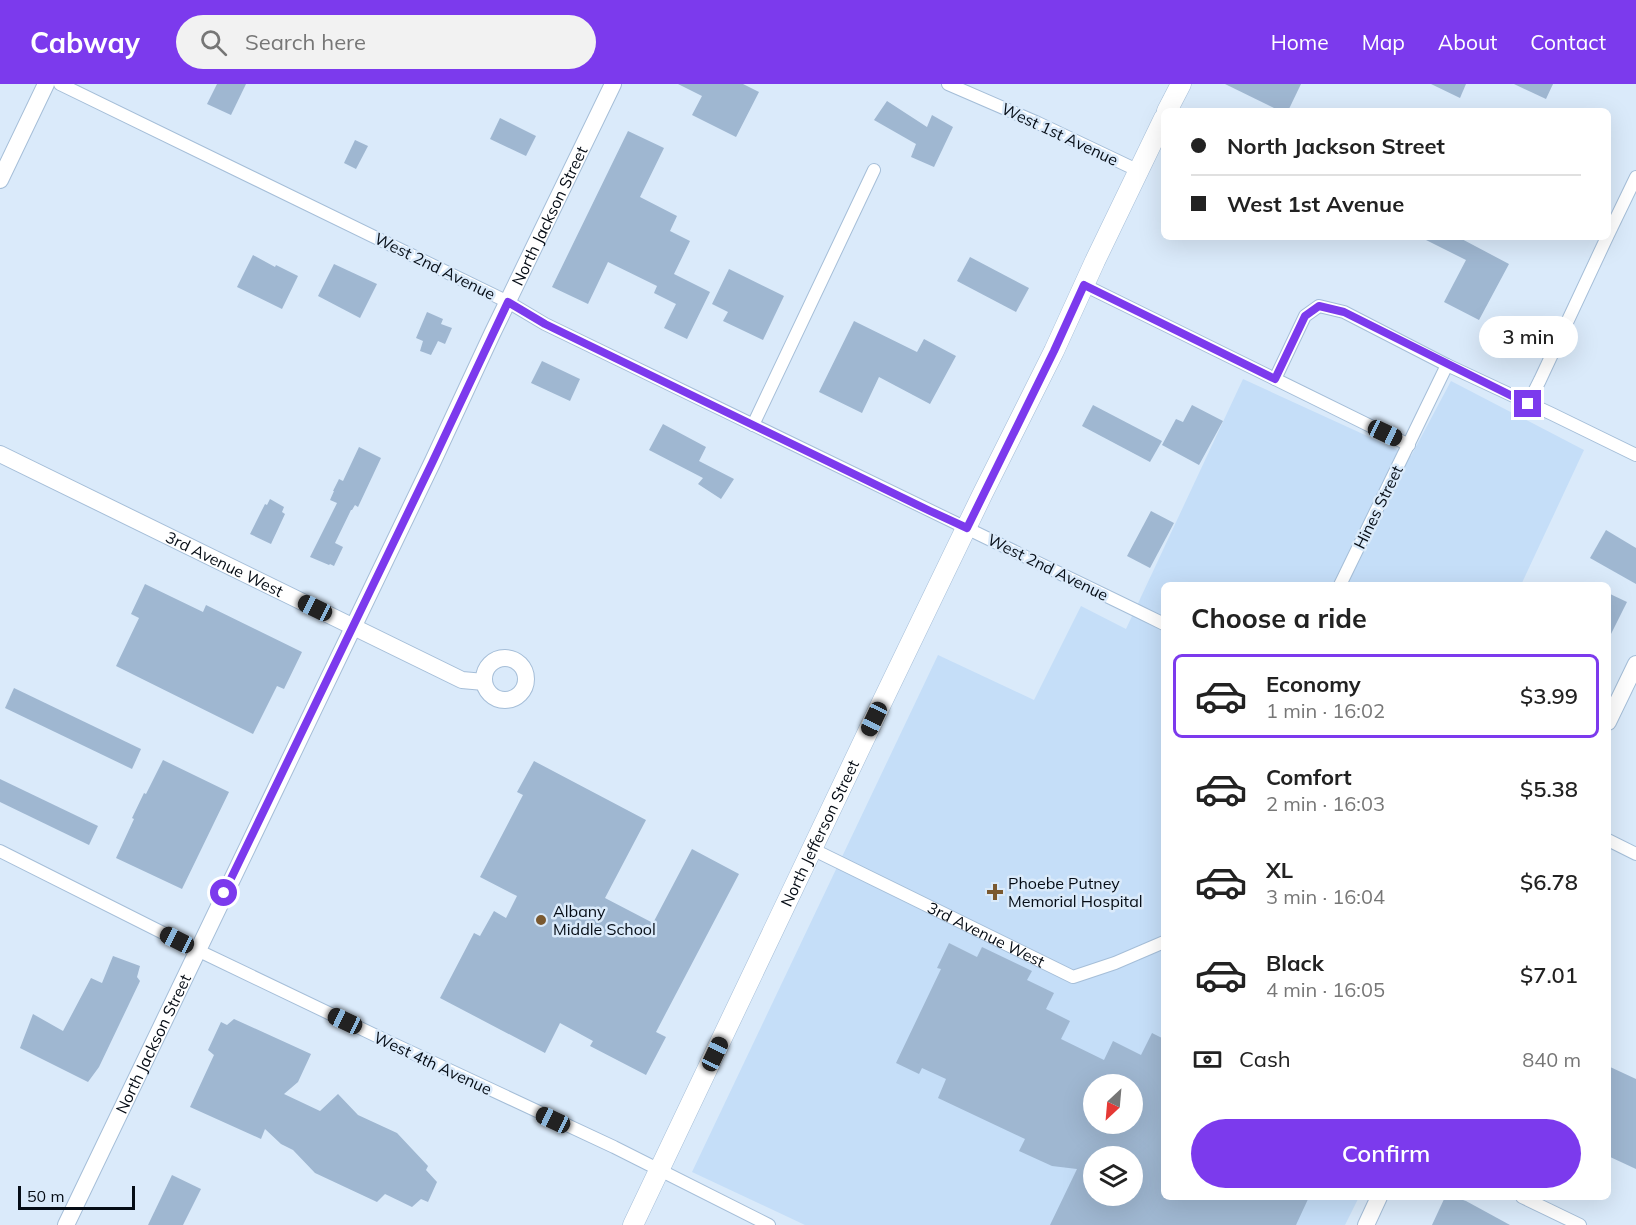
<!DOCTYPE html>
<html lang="en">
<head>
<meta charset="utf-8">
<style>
	:root { --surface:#fff; --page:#f2f2f2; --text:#222; --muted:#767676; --line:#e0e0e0; --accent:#7c3aed }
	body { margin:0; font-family:Mulish,sans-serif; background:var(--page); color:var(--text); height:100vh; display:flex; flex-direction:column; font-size:22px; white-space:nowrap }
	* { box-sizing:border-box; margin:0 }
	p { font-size:20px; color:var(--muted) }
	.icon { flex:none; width:33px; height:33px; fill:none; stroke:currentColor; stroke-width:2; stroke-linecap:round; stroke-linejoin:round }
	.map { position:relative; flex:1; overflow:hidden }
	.side { position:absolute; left:1161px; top:498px; width:450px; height:618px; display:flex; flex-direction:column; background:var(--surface); border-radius:9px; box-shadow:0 6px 24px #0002 }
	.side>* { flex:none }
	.banner { position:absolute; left:1161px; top:24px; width:450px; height:132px; border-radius:9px; box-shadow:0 6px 24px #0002; display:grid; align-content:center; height:132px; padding:0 30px; background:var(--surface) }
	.needle { width:39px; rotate:206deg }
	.controls { position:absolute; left:1083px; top:990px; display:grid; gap:12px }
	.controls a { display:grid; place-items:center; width:60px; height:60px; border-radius:50%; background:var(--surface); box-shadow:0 6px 24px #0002; font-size:30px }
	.scale { position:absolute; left:18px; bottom:15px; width:117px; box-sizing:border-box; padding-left:6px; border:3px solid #050c15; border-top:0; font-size:16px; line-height:21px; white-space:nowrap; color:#050c15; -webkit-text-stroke:4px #daeafa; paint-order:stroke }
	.end { position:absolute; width:27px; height:27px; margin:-14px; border:8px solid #7c3aed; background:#fff; box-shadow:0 0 0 3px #fff }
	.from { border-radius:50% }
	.bubble { position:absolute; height:42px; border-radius:21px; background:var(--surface); box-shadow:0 6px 24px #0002; font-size:20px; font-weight:600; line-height:42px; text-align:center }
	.car { position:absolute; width:18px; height:36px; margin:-18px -9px; border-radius:8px; box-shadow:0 0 4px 2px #0007; background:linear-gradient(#222 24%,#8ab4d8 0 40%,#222 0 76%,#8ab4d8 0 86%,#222 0) }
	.banner b { display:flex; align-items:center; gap:21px; height:57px; font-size:22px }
	.banner b+b { border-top:2px solid var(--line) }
	.banner i { width:15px; height:15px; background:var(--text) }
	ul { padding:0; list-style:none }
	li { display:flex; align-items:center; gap:18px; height:84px; margin:0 12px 9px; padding:0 18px; border:3px solid transparent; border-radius:9px }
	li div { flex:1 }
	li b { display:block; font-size:22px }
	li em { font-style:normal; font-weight:600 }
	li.active { border-color:var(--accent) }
	li>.icon { width:54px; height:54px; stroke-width:1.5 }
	h2 { padding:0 30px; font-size:27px; line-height:72px }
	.pay { display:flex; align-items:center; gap:15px; height:66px; padding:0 30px; font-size:22px }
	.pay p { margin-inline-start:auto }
	.cta { display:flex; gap:12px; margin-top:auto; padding:12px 30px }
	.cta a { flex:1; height:69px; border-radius:36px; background:var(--accent); color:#fff; font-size:24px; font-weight:600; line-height:69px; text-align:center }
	header { display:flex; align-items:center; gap:36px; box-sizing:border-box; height:84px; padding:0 30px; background:var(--accent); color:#fff }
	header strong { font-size:28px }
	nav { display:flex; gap:33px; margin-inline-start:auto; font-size:21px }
	.search { width:420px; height:54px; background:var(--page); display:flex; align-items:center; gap:15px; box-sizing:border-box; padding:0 21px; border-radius:33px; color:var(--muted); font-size:22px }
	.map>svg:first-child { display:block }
	.built { fill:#c5def8; fill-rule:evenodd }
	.building { fill:#9fb7d1; fill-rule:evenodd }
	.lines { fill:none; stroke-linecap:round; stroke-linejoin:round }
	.street-casing { stroke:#a5bed8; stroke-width:14 }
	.secondary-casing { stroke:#a5bed8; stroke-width:18 }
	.primary-casing { stroke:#a5bed8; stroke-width:21 }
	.street { stroke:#fff; stroke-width:12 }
	.secondary { stroke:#fff; stroke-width:16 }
	.primary { stroke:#fff; stroke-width:20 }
	.route { stroke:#7c3aed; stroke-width:8 }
	.poi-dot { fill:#7a5930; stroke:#daeafa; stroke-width:2 }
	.labels { text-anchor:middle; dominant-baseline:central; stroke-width:5; stroke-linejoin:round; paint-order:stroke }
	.street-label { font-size:16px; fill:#050c15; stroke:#daeafa }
	.poi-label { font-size:16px; fill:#050c15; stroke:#daeafa; text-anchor:start }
</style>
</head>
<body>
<header>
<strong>Cabway</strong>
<div class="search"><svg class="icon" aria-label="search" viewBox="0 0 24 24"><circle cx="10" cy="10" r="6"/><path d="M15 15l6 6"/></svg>Search here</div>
<nav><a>Home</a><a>Map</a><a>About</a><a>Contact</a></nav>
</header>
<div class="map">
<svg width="1636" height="1141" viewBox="0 0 1636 1141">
	<rect width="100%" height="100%" fill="#daeafa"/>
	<!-- built -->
	<path class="built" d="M 1243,295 L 1411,372 L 1451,297 L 1584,366 L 1521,501 L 1164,501 L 1164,1113 L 1359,1113 L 1345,1141 L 805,1141 L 692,1088 L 938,571 L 1034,616 L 1081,522 L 1126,545 ZM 1094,1000 L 1132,1000 L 1132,1040 L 1094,1040 ZM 1094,1072 L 1132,1072 L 1132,1112 L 1094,1112 Z"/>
	<!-- building -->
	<g class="building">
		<polygon points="217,0 246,0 231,31 207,20"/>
		<polygon points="678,0 743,0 759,8 736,53 692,31 702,12"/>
		<polygon points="1225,0 1301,0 1288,27 1280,27"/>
		<polygon points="1431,0 1466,0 1460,14"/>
		<polygon points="1514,0 1553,0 1546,15"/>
		<polygon points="887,17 927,43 932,31 953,43 934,83 911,73 916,60 874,36"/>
		<polygon points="500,34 536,52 526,72 490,55"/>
		<polygon points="628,47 664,64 640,113 677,132 670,147 690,157 674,190 710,208 687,255 664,244 676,220 654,209 657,202 608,178 588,220 552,203"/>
		<polygon points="355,56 368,62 356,85 344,79"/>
		<polygon points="1420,153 1458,153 1509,180 1479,236 1444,218 1466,176"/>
		<polygon points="253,171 275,183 276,181 298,192 282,225 237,203"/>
		<polygon points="970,173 1029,204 1016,228 957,197"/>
		<polygon points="334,180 377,200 360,234 318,212"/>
		<polygon points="729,185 784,212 763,256 723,237 728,228 712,220"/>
		<polygon points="427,228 443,235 441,240 452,244 445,260 438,257 431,271 420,267 423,257 416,254"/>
		<polygon points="854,237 917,268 924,255 956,272 930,320 879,293 862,329 819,308"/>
		<polygon points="542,277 580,295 570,317 531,299"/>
		<polygon points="1093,321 1162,357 1150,378 1082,342"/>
		<polygon points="1192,321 1223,337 1199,381 1162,361 1176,335 1183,338"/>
		<polygon points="663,340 706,363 699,377 734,395 721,415 698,400 703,394 649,366"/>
		<polygon points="359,363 381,374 358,423 355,421 352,426 351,426 335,459 343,463 334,482 330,480 329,481 310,473 337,419 330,416 334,407 333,407 339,395 343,397"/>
		<polygon points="270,415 284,423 282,428 285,430 271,460 250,450 265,420 267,421"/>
		<polygon points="1151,427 1174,439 1150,484 1127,472"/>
		<polygon points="1606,446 1636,464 1636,500 1590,474"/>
		<polygon points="145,500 203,528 206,521 302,568 284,605 277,602 253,650 116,582 139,534 131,530"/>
		<polygon points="1608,509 1627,518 1608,556"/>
		<polygon points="14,604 141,665 132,685 5,624"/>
		<polygon points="163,676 229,708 182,805 116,774 134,735 132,734 144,709 146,710"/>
		<polygon points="534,677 646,736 605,814 653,839 692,765 739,790 656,948 666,953 646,991 590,962 593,957 560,939 545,969 440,914 474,849 480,852 494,827 506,834 517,812 480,793 523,711 517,708"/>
		<polygon points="0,695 98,742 89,761 0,718"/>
		<path d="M 949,859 L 977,873 L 982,863 L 1032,887 L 1027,896 L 1054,909 L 1046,925 L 1070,937 L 1061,955 L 1104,976 L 1113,957 L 1141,971 L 1152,949 L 1164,955 L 1164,1113 L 1309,1113 L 1296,1141 L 1050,1141 L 1077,1085 L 1052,1082 L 1019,1067 L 1025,1055 L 938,1014 L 946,995 L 922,984 L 919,990 L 896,979 L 941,885 L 937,884 ZM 1094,1000 L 1132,1000 L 1132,1040 L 1094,1040 ZM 1094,1072 L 1132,1072 L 1132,1112 L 1094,1112 Z"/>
		<polygon points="113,872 140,882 137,893 140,897 99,983 88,998 20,964 33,930 63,947 91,894 102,899"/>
		<polygon points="234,935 311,970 298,998 284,1010 320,1027 338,1010 358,1031 397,1049 428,1082 426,1086 437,1098 428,1118 421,1115 412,1123 385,1110 377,1118 315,1089 293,1066 281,1060 265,1045 261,1055 190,1023 214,971 208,966 221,938 227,941"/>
		<polygon points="1608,982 1636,995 1636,1085 1608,1072"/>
		<polygon points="172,1091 201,1105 183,1141 148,1141"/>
		<polygon points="1445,1113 1454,1113 1466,1117 1510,1141 1432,1141"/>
	</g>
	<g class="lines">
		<!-- street casing -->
		<g class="street-casing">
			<g id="street">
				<path d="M 60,0 L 508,218 L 545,240 C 751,340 958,439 1164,540"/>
				<polyline points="948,0 1038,39 1139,87"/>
				<polyline points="1608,151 1636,93"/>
				<polyline points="1084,201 1409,361"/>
				<polyline points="1275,295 1305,232 1319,222 1344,228 1447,281 1552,330 1636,371"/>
				<polyline points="1528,320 1540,296 1607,153"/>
				<polyline points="753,341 874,86"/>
				<polyline points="1340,501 1447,281"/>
				<polyline points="1608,756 1636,770"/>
				<path id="s1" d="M 812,765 L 1073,893 L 1115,879 L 1164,858"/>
				<polyline points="0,767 197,866 387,957 614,1063 769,1141"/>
				<polyline points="1522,1113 1580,1141"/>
			</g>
		</g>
		<!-- secondary casing -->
		<g class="secondary-casing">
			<g id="secondary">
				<polyline points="0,96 46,0"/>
				<path id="s2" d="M 0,370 L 462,596 L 484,598"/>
				<circle cx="505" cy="595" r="21"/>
				<polyline points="1608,638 1636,580"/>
				<path id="s3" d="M 66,1141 L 433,377 L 492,250 L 613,0"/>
				<polyline points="1366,1141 1379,1113"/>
			</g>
		</g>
		<!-- primary casing -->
		<g class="primary-casing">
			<g id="primary">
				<polyline points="1167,27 1181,0"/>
				<path id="s4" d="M 633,1141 L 883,616 L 982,411 L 1054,267 L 1095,177 L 1164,34"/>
			</g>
		</g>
		<!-- street -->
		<use href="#street" class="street"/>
		<!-- secondary -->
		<use href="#secondary" class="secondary"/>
		<!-- primary -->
		<use href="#primary" class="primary"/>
	</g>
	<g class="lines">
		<!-- route -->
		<polyline class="route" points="224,809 433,377 508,218 545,240 930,427 967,444 1054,267 1084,201 1275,295 1305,232 1319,222 1344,228 1528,320"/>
	</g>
	<!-- markers -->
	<g class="poi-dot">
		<path d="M992 799h6v6h6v6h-6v6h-6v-6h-6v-6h6z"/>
		<circle cx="541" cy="836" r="6"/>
	</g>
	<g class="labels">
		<!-- street labels -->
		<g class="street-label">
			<text transform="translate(1060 50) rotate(25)">West 1st Avenue</text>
			<text stroke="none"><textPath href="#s3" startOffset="1119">North Jackson Street</textPath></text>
			<text transform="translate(435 182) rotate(26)">West 2nd Avenue</text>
			<text transform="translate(1378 423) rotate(-64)">Hines Street</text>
			<text stroke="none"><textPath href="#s2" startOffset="250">3rd Avenue West</textPath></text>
			<text transform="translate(1048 483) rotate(26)">West 2nd Avenue</text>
			<text stroke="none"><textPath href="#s4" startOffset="434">North Jefferson Street</textPath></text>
			<text stroke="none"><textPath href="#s1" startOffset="194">3rd Avenue West</textPath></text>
			<text stroke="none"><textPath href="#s3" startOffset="201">North Jackson Street</textPath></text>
			<text transform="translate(433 979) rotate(25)">West 4th Avenue</text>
		</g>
		<!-- poi labels -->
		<g class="poi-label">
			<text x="1008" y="799">Phoebe Putney<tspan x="1008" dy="18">Memorial Hospital</tspan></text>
			<text x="553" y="827">Albany<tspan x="553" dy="18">Middle School</tspan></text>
		</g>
	</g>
</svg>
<div class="controls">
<a><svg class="needle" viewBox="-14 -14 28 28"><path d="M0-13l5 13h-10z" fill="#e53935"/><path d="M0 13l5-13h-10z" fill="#767676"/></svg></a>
<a><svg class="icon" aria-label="layers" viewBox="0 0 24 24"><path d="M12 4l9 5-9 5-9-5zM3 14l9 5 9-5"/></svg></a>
</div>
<div class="scale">50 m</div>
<i class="end from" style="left:224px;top:809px"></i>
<i class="end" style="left:1528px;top:320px"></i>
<div class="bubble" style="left:1479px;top:232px;width:99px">3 min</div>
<i class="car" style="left:1385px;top:349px;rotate:115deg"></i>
<i class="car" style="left:315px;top:524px;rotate:296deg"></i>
<i class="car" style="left:874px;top:635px;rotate:205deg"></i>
<i class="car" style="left:177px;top:856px;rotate:297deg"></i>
<i class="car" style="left:345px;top:937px;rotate:295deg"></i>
<i class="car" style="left:715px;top:970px;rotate:25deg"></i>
<i class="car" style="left:553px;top:1036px;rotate:295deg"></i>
<div class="banner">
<b><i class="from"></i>North Jackson Street</b>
<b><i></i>West 1st Avenue</b>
</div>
<section class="side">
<h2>Choose a ride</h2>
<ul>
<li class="active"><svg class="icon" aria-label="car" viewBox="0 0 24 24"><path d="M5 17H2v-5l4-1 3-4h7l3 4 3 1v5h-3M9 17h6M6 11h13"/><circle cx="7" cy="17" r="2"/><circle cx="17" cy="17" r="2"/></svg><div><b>Economy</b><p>1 min · 16:02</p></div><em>$3.99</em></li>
<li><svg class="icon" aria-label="car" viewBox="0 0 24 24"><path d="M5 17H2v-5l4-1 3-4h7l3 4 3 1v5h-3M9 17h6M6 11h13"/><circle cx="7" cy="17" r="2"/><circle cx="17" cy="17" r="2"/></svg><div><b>Comfort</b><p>2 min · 16:03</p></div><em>$5.38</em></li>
<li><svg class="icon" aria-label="car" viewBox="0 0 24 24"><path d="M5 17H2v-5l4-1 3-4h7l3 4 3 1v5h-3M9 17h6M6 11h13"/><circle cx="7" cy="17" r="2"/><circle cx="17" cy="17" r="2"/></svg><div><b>XL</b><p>3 min · 16:04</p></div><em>$6.78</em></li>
<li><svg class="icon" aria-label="car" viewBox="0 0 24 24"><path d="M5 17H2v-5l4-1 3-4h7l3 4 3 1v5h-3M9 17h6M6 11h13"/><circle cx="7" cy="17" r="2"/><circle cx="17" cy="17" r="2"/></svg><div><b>Black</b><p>4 min · 16:05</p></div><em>$7.01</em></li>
</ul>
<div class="pay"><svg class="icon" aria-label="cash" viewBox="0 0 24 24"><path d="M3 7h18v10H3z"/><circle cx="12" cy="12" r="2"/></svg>Cash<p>840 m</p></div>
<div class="cta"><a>Confirm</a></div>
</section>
</div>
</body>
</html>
